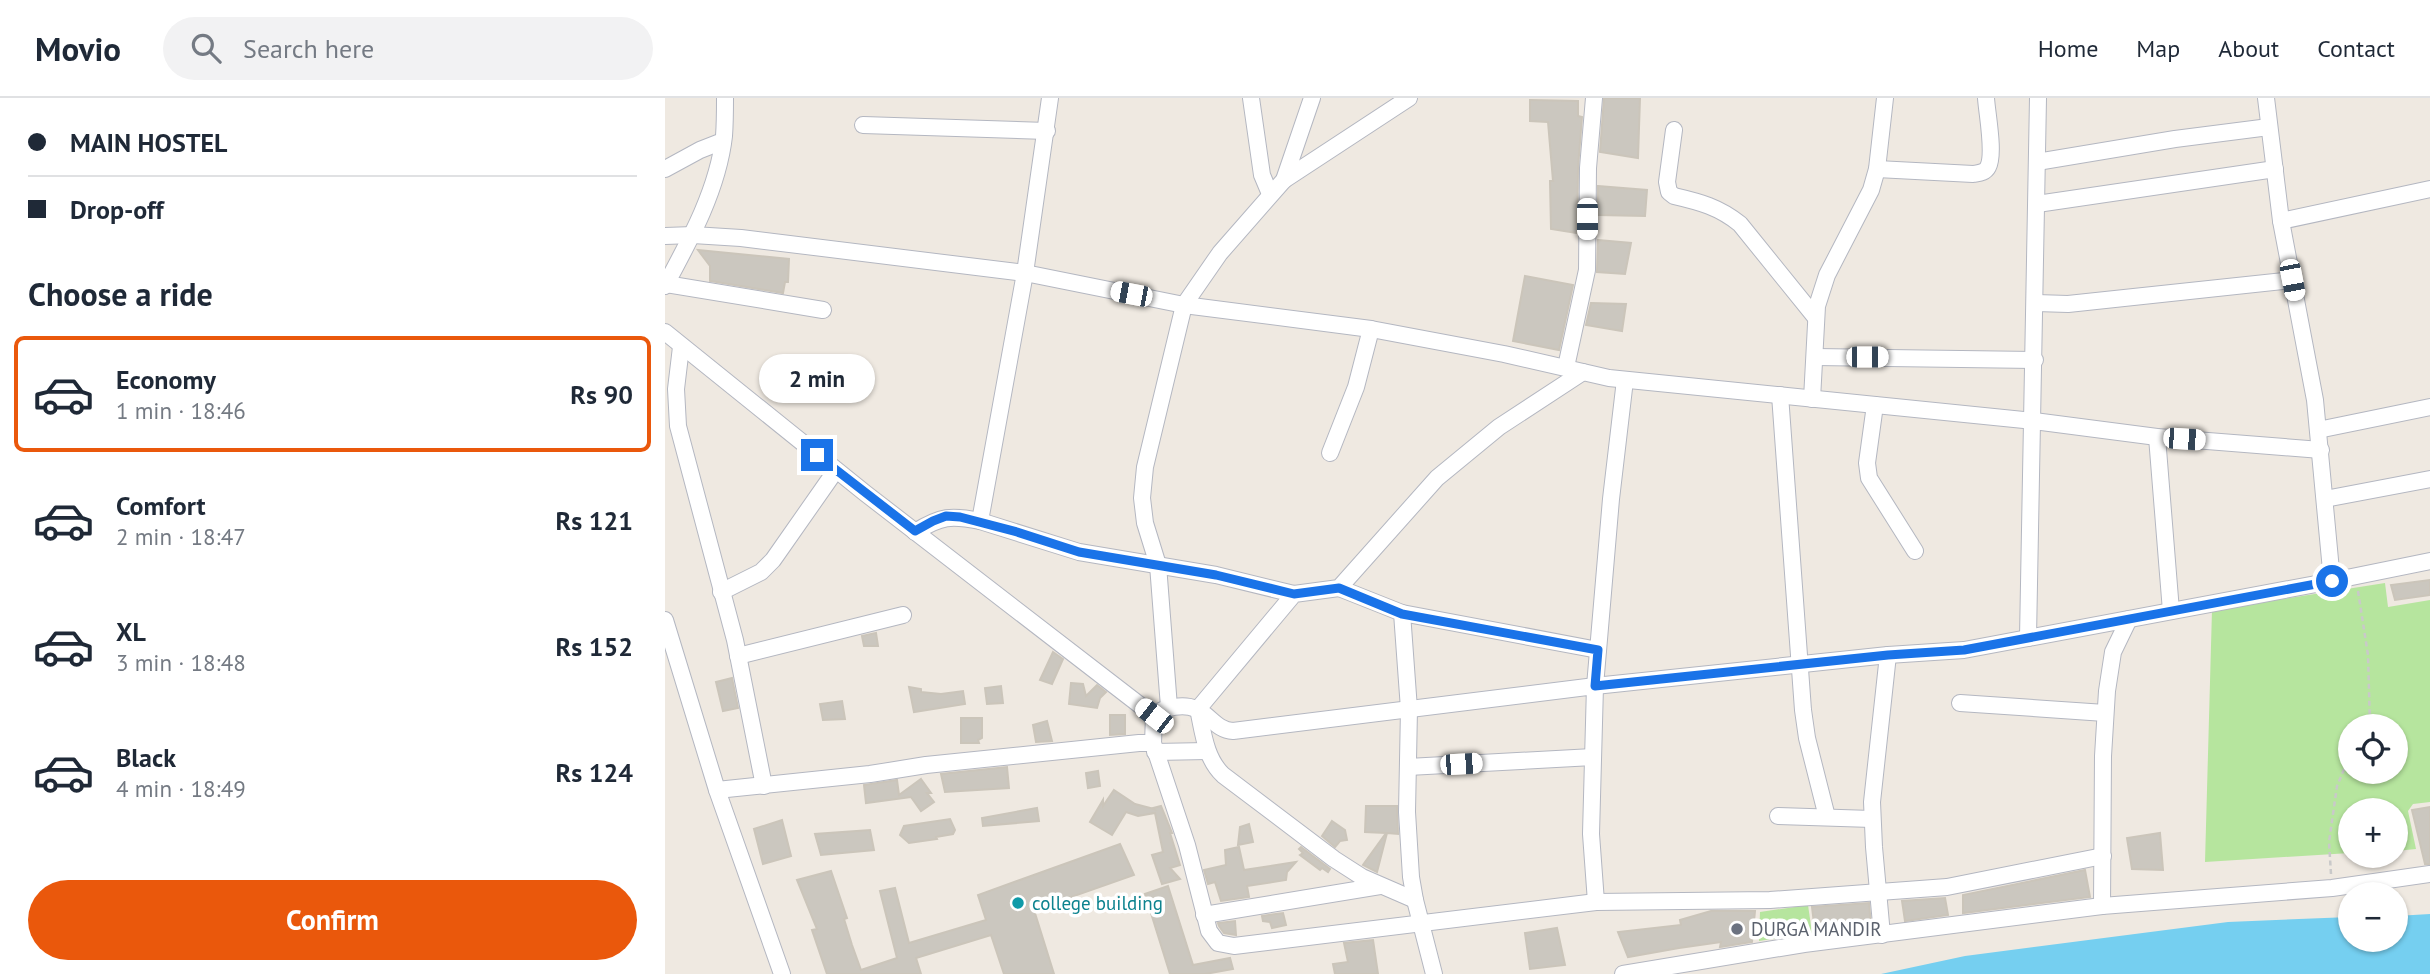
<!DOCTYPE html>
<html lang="en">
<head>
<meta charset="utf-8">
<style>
	:root { --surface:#fff; --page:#f2f2f3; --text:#1f2937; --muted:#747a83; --line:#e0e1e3; --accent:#ea580c }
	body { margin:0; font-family:"PT Sans",sans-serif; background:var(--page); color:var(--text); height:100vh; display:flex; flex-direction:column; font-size:26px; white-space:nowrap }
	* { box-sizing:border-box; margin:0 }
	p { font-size:23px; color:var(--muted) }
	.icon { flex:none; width:38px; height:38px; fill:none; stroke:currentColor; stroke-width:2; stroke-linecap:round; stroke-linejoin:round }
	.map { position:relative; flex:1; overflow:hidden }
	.sheet { display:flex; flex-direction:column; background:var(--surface); width:665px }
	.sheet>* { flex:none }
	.top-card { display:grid; align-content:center; height:154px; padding:0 28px; background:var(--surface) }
	.fabs { position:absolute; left:1673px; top:616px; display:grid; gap:14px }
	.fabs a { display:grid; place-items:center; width:70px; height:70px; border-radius:50%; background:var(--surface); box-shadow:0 2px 5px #0004; font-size:35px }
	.end { position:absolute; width:32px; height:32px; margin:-16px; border:9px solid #1a73e8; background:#fff; box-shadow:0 0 0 4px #fff }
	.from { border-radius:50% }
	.bubble { position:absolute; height:49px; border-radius:24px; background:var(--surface); box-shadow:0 2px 5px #0004; font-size:23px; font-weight:700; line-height:49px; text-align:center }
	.car { position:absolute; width:21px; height:42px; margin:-21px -10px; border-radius:9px; box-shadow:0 0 5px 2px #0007; background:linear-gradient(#fff 24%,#345 0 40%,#fff 0 76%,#345 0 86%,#fff 0) }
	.top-card b { display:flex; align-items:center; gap:24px; height:66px; font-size:26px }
	.top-card b+b { border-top:2px solid var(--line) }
	.top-card i { width:18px; height:18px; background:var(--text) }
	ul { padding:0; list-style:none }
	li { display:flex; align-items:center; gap:21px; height:116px; margin:0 14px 10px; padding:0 14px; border:4px solid transparent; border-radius:10px }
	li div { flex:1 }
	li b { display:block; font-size:26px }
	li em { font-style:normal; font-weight:700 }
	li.current { border-color:var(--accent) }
	li>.icon { width:63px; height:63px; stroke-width:1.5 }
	h2 { padding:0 28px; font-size:32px; line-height:84px }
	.action { display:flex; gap:14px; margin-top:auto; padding:14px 28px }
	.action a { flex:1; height:80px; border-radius:42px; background:var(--accent); color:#fff; font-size:28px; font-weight:700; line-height:80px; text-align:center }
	header { display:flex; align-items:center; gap:42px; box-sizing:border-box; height:98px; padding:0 35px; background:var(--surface); border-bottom:2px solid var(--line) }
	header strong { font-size:33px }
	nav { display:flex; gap:38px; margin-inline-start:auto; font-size:24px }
	.search { width:490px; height:63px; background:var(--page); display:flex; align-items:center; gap:18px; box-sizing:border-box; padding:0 24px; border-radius:38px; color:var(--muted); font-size:26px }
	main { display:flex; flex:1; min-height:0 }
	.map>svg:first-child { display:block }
	.green { fill:#b6e59e; fill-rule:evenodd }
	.water { fill:#75cff0 }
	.building { fill:#cbc7bf; stroke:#cbc5ba; stroke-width:2 }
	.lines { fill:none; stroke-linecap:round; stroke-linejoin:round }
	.minor-casing { stroke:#b4b7c1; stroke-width:18 }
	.path { stroke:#c9c9c9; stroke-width:2.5; stroke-dasharray:5 3.5; stroke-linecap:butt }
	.minor { stroke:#fff; stroke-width:16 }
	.route { stroke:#1a73e8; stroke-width:9 }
	.culture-dot { fill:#0f9aa8; stroke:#fff; stroke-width:2.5 }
	.worship-dot { fill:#6b7280; stroke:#fff; stroke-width:2.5 }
	.labels { text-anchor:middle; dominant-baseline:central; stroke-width:7; stroke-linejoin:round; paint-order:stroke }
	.culture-label { font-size:19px; fill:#0d838f; stroke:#fff; text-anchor:start }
	.worship-label { font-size:19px; fill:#5b616d; stroke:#fff; text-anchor:start }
</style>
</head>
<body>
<header>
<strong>Movio</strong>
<div class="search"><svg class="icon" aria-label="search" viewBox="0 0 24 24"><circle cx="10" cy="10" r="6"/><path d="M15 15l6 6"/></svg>Search here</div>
<nav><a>Home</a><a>Map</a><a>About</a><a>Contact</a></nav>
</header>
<main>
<section class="sheet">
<div class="top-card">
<b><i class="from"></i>MAIN HOSTEL</b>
<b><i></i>Drop-off</b>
</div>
<h2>Choose a ride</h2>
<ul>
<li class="current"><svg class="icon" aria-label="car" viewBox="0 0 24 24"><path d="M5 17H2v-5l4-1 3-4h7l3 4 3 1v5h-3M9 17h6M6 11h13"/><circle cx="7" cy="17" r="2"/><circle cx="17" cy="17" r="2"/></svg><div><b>Economy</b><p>1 min · 18:46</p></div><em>Rs 90</em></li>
<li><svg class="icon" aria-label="car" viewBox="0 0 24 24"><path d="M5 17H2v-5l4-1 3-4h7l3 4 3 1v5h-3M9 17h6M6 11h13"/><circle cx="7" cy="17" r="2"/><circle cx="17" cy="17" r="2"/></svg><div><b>Comfort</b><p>2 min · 18:47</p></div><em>Rs 121</em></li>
<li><svg class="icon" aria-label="car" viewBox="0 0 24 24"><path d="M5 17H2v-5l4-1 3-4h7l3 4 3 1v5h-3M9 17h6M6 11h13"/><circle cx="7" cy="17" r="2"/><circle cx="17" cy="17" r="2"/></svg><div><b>XL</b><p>3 min · 18:48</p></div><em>Rs 152</em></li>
<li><svg class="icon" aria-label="car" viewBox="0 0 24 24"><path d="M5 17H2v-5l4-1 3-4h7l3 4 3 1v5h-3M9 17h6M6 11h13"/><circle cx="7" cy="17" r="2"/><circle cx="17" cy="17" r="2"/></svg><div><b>Black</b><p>4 min · 18:49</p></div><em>Rs 124</em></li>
</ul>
<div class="action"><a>Confirm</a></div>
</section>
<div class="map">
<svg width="1765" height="876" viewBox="0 0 1765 876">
	<rect width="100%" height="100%" fill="#efe9e1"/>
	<!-- green -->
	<g class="green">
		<path d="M 1720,485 L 1723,509 L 1765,502 L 1765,704 L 1748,706 L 1743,713 L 1751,751 L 1731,753 L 1731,712 L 1685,712 L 1685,755 L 1540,764 L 1547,512 ZM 1685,628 L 1731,628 L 1731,674 L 1685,674 Z"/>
		<polygon points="1143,807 1147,835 1094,843 1095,814"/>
	</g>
	<!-- water -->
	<polygon class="water" points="1765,816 1765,876 1216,876 1300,858 1563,824 1685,819 1685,842 1731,842 1731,818"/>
	<!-- building -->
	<g class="building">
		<polygon points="939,0 975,0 973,60 935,54"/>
		<polygon points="865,2 913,3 913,18 917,19 913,70 912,135 886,131 885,83 888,83 883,24 865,23"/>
		<polygon points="933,88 982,92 980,118 933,117"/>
		<polygon points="933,142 966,145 960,176 932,174"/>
		<polygon points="33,152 124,161 123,184 120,184 118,195 45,183 45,168"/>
		<polygon points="860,178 908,187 894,252 848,243"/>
		<polygon points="926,205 961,206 957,233 921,227"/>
		<polygon points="1765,482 1765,497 1730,502 1726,487"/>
		<polygon points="211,535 213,548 199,548 197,538"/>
		<polygon points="388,554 398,561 387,586 375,582"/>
		<polygon points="67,580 73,610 58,613 51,584"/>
		<polygon points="406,585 418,586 421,598 432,587 441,594 435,600 432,610 404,606"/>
		<polygon points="336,588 338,605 322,606 320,590"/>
		<polygon points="244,589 256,591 256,594 276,596 298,593 300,606 249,614"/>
		<polygon points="177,603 180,621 158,622 155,606"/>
		<polygon points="445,617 460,617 460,636 445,637"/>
		<polygon points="296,620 317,620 317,640 313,642 314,645 296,645"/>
		<polygon points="382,623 387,643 371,644 368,627"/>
		<polygon points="342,669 344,690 280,694 276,676"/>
		<polygon points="433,673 435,688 423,690 421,675"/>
		<polygon points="256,681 266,695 262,695 269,704 256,713 246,699 201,705 199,687 232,682 234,697"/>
		<polygon points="449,692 470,706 489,711 488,710 496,708 507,735 505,735 515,767 505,770 515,781 497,786 487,757 498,754 490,715 473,718 461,714 447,737 425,724 438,702 438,708"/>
		<polygon points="701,708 732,708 733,736 722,735 712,774 698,767 721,735 700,734"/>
		<polygon points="1765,709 1765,766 1760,766 1747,712"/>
		<polygon points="372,710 374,723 318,728 317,720"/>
		<polygon points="285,721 290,732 288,736 271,739 272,741 244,745 235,737 239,728"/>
		<polygon points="117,722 126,758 98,766 89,731"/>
		<polygon points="667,723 680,732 682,742 675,743 670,749 657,738"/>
		<polygon points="584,726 588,744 573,747 575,729"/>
		<polygon points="205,732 209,752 156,757 150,736"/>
		<polygon points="1495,735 1498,772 1467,771 1462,740"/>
		<polygon points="455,746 469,777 369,812 389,876 339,876 326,837 251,860 256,876 162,876 147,832 152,831 132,782 166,773 182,820 179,821 187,847 196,872 232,860 215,793 230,790 244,845 321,822 313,797"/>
		<polygon points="574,749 579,772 631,764 622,774 621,782 582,788 584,799 556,803 550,784 543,786 539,772 561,767 560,752"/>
		<polygon points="636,749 665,771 663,774 657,770 655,772 635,757 638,755 634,751"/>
		<polygon points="1420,772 1425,799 1298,815 1298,797"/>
		<polygon points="503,788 528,867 565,860 568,871 540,876 505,876 480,796"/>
		<polygon points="1280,800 1283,817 1240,823 1237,803"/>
		<polygon points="1204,805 1206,827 1150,834 1147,809"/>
		<polygon points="1046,813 1090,813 1087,844 1055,849 1056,844 1014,850 963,859 953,834 1016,827 1015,822"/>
		<polygon points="618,815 621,827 607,830 605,824 598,823 597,818"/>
		<polygon points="570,823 571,837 559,835 554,828 553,825"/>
		<polygon points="892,830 900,867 865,871 860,835"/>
		<polygon points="708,842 713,876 670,876 668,866 683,864 679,845"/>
	</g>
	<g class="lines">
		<!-- minor casing -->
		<g class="minor-casing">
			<g id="minor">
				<polyline points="586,0 597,77 605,96"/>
				<polyline points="1601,0 1616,123 1650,302 1667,483 1765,463"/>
				<polyline points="198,27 382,33"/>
				<path d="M 1009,32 L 1002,84 L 1004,94 L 1009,98 C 1035,104 1054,109 1075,126 L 1151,220"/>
				<polyline points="1372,64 1510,41 1604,29"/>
				<polyline points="0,71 35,52 58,43"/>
				<path d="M 1212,71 L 1308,76 C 1313,75 1320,75 1323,69 C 1330,56 1322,16 1321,0"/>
				<polyline points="619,82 744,0"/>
				<polyline points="1372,106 1610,71"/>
				<polyline points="1616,123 1765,91"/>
				<polyline points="0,138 28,137 76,140 360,175 519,207 706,231 839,256 944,280 1369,323 1492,339 1656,352"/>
				<polyline points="1,186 158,212"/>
				<path d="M 0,188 C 25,142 53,91 59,38 C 60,25 60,12 60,0"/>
				<polyline points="1371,205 1403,206 1627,182"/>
				<polyline points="0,234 200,395 489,618"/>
				<polyline points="16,249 11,291 13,328 70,542 99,688"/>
				<polyline points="1150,259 1370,262"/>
				<polyline points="901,269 922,172 923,70 929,0"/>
				<polyline points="960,282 946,401 930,588 1223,557 1299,552 1667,483"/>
				<polyline points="1115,297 1138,612 1142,640 1162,719"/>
				<polyline points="1147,301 1152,208 1162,177 1206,92 1212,71 1220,0"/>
				<polyline points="1210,307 1202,365 1204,380 1250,453"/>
				<polyline points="1653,332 1765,309"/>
				<polyline points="1492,339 1506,513"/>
				<polyline points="665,355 691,289 706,231"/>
				<polyline points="1660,401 1765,381"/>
				<polyline points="315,423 414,454 551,477 629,496"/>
				<path d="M 250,434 C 276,418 286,417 315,423 L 360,175 L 385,0"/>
				<polyline points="674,490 737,515 744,611 742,714 746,779 750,802 769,876"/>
				<polyline points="56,494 96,474 108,462 171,372"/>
				<polyline points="737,515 933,552"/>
				<polyline points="0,522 52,692 117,876"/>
				<polyline points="1363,540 1373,0"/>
				<polyline points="73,558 238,517"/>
				<polyline points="1295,605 1440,615"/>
				<polyline points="504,609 493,467 480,425 477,400 480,369 519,207 555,155 619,82 647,0"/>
				<polyline points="488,645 522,747 544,833 553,845 569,848 931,804 1105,802 1282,789 1438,758"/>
				<polyline points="490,654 542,653"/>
				<polyline points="743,669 928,659"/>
				<path d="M 52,692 L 205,676 L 261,667 L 474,645 L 488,645 L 489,618 C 495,612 501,610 509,609 C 542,603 545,632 568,633 L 930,588 L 926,736 L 931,804"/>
				<polyline points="1113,718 1207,721"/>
				<path d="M 750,802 L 697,779 L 669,761 L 558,677 C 540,660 538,633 533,611 L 629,496 L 674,490 L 772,380 L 834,329 L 918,274"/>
				<polyline points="1437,808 1438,658 1442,593 1448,554 1464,521"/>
				<polyline points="539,817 715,788"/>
				<polyline points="1217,837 1209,749 1207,704 1223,557"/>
				<polyline points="958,876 1139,846 1437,808 1667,790 1765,776"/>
			</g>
		</g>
		<!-- path -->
		<g class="path">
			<polyline points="1693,493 1703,557 1705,628"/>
			<polyline points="1666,776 1664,744 1672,688 1685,657"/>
		</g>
		<!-- minor -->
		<use href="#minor" class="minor"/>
	</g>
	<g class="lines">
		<!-- route -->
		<polyline class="route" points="152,357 250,433 268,423 281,418 295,419 352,434 414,454 551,477 629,496 674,490 737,516 933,552 930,588 1223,557 1299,552 1667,483"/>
	</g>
	<!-- markers -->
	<circle class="culture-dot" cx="353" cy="805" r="7"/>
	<circle class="worship-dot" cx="1072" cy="831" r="7"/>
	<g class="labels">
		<!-- culture labels -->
		<g class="culture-label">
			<text x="367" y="805">college building</text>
		</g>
		<!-- worship labels -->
		<g class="worship-label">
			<text x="1086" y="831">DURGA MANDIR</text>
		</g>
	</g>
</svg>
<div class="fabs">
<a><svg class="icon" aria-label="locate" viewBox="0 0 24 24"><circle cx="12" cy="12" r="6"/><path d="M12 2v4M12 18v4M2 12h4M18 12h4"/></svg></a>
<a>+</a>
<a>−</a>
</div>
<i class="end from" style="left:1667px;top:483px"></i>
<i class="end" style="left:152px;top:357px"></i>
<div class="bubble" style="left:94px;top:256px;width:116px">2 min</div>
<i class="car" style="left:922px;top:121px;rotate:180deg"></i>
<i class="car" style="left:1627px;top:182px;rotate:169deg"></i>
<i class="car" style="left:466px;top:196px;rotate:281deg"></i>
<i class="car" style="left:1202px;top:259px;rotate:90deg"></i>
<i class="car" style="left:1519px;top:341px;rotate:94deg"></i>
<i class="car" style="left:489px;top:618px;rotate:308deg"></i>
<i class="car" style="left:796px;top:666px;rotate:87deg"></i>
</div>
</main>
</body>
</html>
